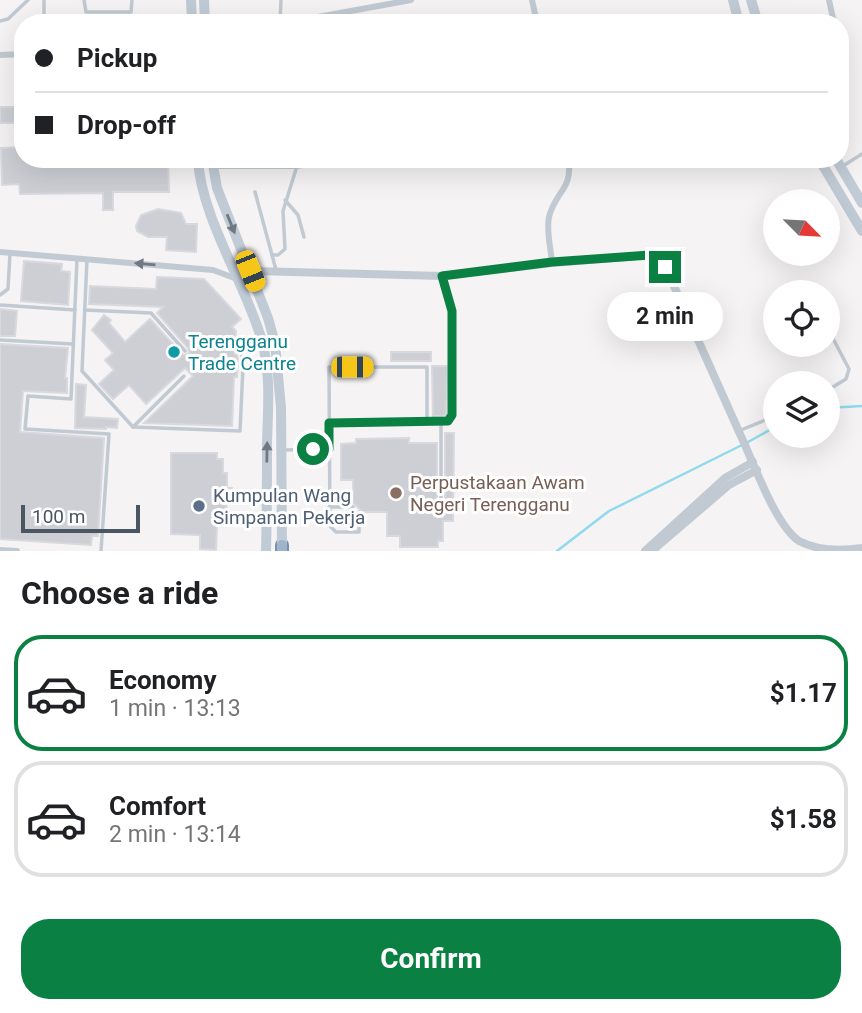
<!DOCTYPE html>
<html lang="en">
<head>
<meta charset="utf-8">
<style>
	:root { --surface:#fff; --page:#f2f2f2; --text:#202124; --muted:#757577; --line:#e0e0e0; --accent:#0b8043 }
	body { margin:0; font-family:Roboto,sans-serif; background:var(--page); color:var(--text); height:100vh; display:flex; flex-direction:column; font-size:26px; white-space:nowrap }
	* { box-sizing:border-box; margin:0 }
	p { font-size:23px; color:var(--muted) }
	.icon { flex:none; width:38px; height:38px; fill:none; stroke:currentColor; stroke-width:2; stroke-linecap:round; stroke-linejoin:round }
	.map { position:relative; height:551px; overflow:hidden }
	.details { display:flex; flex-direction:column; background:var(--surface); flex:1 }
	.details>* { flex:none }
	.guide { position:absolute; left:14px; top:14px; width:835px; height:154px; border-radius:28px; box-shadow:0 7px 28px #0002; display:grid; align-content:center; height:154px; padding:0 21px; background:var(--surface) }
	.needle { width:46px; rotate:114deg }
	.controls { position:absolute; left:763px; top:189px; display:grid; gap:14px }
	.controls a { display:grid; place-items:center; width:77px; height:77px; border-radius:50%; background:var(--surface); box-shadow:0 7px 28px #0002; font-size:35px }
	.scale { position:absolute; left:21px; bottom:18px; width:119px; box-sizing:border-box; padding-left:7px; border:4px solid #4a5661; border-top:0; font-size:19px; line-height:24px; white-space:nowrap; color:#4a5661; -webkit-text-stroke:5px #fff; paint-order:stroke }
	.end { position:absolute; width:32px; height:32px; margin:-16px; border:9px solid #0b8043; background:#fff; box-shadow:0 0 0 4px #fff }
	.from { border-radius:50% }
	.bubble { position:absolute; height:49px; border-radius:24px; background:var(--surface); box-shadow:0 7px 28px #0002; font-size:23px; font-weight:700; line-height:49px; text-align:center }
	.car { position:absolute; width:21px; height:42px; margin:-21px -10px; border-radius:9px; box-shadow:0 0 5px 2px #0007; background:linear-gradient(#f5c518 24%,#345 0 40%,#f5c518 0 76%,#345 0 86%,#f5c518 0) }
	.guide b { display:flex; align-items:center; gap:24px; height:66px; font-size:26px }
	.guide b+b { border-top:2px solid var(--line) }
	.guide i { width:18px; height:18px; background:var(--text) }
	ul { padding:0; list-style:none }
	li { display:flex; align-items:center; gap:21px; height:116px; margin:0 14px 10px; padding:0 7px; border:4px solid var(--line); border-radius:28px }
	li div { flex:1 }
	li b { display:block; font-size:26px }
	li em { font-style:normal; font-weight:700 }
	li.selected { border-color:var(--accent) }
	li>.icon { width:63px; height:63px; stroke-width:1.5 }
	h2 { padding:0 21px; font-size:32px; line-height:84px }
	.cta { display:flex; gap:14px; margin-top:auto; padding:14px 21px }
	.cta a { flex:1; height:80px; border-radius:28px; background:var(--accent); color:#fff; font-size:28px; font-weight:700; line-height:80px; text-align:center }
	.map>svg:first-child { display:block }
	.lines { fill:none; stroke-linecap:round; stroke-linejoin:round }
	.stream { stroke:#90daee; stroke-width:2.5 }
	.building { fill:#cdcfd5; stroke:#d7d9de; stroke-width:2 }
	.trunk-casing { stroke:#7690ad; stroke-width:14 }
	.service { stroke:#c1cad2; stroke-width:3.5 }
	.minor { stroke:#c1cad2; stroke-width:6 }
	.tertiary { stroke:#c1cad2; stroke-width:8 }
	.secondary { stroke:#c1cbd6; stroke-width:10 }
	.trunk { stroke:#9fb4c9; stroke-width:10 }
	.oneway { fill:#6e7984 }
	.oneway2 { fill:#6e7983 }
	.route { stroke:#0b8043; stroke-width:9 }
	.culture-dot { fill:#0f9aa8; stroke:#fff; stroke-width:2.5 }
	.education-dot { fill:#8d6e63; stroke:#fff; stroke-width:2.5 }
	.service-dot { fill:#5c6f8a; stroke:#fff; stroke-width:2.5 }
	.labels { text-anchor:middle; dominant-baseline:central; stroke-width:6; stroke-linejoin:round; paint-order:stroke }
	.culture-label { font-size:19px; fill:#0d838f; stroke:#fff; text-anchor:start }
	.education-label { font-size:19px; fill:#785e54; stroke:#fff; text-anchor:start }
	.service-label { font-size:19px; fill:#4e5e75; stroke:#fff; text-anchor:start }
</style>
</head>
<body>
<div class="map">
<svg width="862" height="551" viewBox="0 0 862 551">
	<rect width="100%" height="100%" fill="#f5f3f3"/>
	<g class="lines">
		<!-- stream -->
		<g class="stream">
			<polyline points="828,408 862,406"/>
			<polyline points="748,442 775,427"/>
			<polyline points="557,551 609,511 742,445"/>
		</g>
	</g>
	<!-- building -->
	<g class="building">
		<rect x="0" y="107" width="23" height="16"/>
		<polygon points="23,147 23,159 168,159 169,192 113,192 113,210 103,210 103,193 20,194 19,184 2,185 1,148"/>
		<polygon points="158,209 181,213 186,224 197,224 196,252 166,250 167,237 148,237 137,231 136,226 141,215"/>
		<polygon points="24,261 62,264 61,271 70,272 68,305 21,301"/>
		<polygon points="157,277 204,279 241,319 232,327 236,331 235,354 237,354 238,360 237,377 234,377 232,426 144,423 193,376 185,368 146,404 129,385 113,399 99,384 114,370 105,360 113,353 92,330 104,315 111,320 109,323 125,342 150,319 182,354 185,355 189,353 188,348 157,313 163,307 89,304 90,286 156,289"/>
		<polygon points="0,309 17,311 15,336 0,336"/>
		<polygon points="0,344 68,348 65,378 67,378 67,393 23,391 20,432 104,438 98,536 92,536 91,545 0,539"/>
		<rect x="391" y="352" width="40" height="9"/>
		<polygon points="432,366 448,366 446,416 433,416"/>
		<polygon points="76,384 86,385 84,417 118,419 117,428 106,427 106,429 75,428"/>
		<polygon points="445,433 454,433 453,521 443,521 443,541 438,541 438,547 400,547 400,536 387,536 387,512 363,512 353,503 353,480 341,480 341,444 356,443 356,439 409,438 409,443 437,443 437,512 442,516 445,512"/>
		<polygon points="171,453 217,453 217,459 223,459 223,473 227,473 227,488 232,488 231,499 227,499 226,513 222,513 221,526 217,526 216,550 200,549 200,535 171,534"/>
	</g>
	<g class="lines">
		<!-- trunk casing -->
		<g class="trunk-casing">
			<polyline id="trunk" points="282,545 282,551"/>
		</g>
		<!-- service -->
		<g class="service">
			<polyline points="44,0 44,23"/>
			<polyline points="84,0 86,12 131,12 132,0"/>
			<polyline points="0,21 8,19 28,0"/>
			<polyline points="280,23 281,0"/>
			<polyline points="843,166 862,154"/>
			<polyline points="255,192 272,255 278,255 285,249 283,211 297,166"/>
			<polyline points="285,200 298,215 304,237"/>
			<polyline points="272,255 276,270"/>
			<polyline points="77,259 71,399 28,396 25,429 109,434 101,551"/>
			<polyline points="87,259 82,371 133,427 240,431 243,367 265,368"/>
			<polyline points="0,295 8,289 10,253"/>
			<polyline points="0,305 75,310"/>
			<polyline points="85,310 151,313 185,351"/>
			<polyline points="828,329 849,369 846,379 828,390"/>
			<polyline points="0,340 73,344"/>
			<polyline points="240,340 243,367"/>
			<polyline points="441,422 448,421 452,415 452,311 442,276"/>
			<polyline points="329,423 441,422 441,512"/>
			<polyline points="133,427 184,376"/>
			<polyline points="741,430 775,416"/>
			<polyline points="283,450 328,449"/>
			<polyline points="329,507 353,507"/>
			<polyline points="359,512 359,532 336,532 330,526 329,367 427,367 427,422"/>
		</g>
		<!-- minor -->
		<g class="minor">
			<polyline points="532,0 537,23"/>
			<polyline points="829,0 834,23"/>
			<polyline points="285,23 411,0"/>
			<polyline points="840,43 842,49 840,55"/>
			<polyline points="0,55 23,54"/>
			<polyline points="212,166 297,166 335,159"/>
			<polyline points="0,252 213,270 237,279"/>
			<path d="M 552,263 C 551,248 546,231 549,217 C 555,192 574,188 568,159"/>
			<polyline points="0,550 17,551"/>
		</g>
		<!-- tertiary -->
		<g class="tertiary">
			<path d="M 250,271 L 442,276 L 552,263 L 650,255 L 659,260 L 665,266 C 690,322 715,378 740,434 C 753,461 775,525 799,541 C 818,551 841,551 862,548"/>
			<polyline points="645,551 725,478 753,462"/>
			<polyline points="652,551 729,485 757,470"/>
		</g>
		<!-- secondary -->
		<g class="secondary">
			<polyline points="191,0 192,23"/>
			<polyline points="204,0 205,23"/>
			<polyline points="733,0 739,23"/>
			<polyline points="751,0 758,23"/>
			<path d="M 198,159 C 201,218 246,284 262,341 C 271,374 268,410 267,443 C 267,479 267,515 266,551"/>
			<polyline points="212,159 217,188 268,318 275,343 281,408 282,551"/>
			<polyline points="819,159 862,231"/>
			<polyline points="836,159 862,203"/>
		</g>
		<!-- trunk -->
		<use href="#trunk" class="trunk"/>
	</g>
	<!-- one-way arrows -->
	<defs><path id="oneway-solid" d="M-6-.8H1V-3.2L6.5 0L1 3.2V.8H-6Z" transform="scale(1.75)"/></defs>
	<g class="oneway">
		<use href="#oneway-solid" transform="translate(231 224) rotate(68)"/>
		<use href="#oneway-solid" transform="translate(267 452) rotate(-89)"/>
	</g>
	<use class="oneway2" href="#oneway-solid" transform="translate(145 264) rotate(-175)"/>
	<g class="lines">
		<!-- route -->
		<polyline class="route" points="313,449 329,449 329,423 448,421 452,415 452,311 442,276 552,262 650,255 659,260 665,267"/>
	</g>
	<!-- markers -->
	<circle class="culture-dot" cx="174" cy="352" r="7"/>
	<circle class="education-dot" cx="396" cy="493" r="7"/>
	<circle class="service-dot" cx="199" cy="506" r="7"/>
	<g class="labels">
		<!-- culture labels -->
		<g class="culture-label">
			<text x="188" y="341">Terengganu<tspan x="188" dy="22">Trade Centre</tspan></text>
		</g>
		<!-- education labels -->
		<g class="education-label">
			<text x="410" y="482">Perpustakaan Awam<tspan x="410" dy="22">Negeri Terengganu</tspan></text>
		</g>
		<!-- service labels -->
		<g class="service-label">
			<text x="213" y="495">Kumpulan Wang<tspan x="213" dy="22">Simpanan Pekerja</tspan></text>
		</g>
	</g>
</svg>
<div class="controls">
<a><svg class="needle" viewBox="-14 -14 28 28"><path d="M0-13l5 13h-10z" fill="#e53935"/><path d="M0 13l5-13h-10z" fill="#757577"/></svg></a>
<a><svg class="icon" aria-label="locate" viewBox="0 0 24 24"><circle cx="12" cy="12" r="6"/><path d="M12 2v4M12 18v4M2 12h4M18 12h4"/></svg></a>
<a><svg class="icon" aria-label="layers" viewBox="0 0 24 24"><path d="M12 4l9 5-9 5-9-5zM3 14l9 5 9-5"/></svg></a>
</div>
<div class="scale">100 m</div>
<i class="end from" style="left:313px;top:449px"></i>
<i class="end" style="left:665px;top:267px"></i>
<div class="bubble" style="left:607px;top:292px;width:116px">2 min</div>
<i class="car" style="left:250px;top:271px;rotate:158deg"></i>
<i class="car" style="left:352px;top:367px;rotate:90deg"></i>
<div class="guide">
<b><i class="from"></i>Pickup</b>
<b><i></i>Drop-off</b>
</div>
</div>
<section class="details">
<h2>Choose a ride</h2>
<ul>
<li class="selected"><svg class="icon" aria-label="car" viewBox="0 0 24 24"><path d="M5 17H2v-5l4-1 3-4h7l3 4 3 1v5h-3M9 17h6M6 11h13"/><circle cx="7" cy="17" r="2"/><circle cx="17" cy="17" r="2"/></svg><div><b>Economy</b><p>1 min · 13:13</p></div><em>$1.17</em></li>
<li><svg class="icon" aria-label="car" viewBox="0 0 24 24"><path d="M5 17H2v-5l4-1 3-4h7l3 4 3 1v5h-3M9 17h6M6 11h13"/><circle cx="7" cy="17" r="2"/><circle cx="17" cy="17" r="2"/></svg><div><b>Comfort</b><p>2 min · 13:14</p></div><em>$1.58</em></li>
</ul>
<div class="cta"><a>Confirm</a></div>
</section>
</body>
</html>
